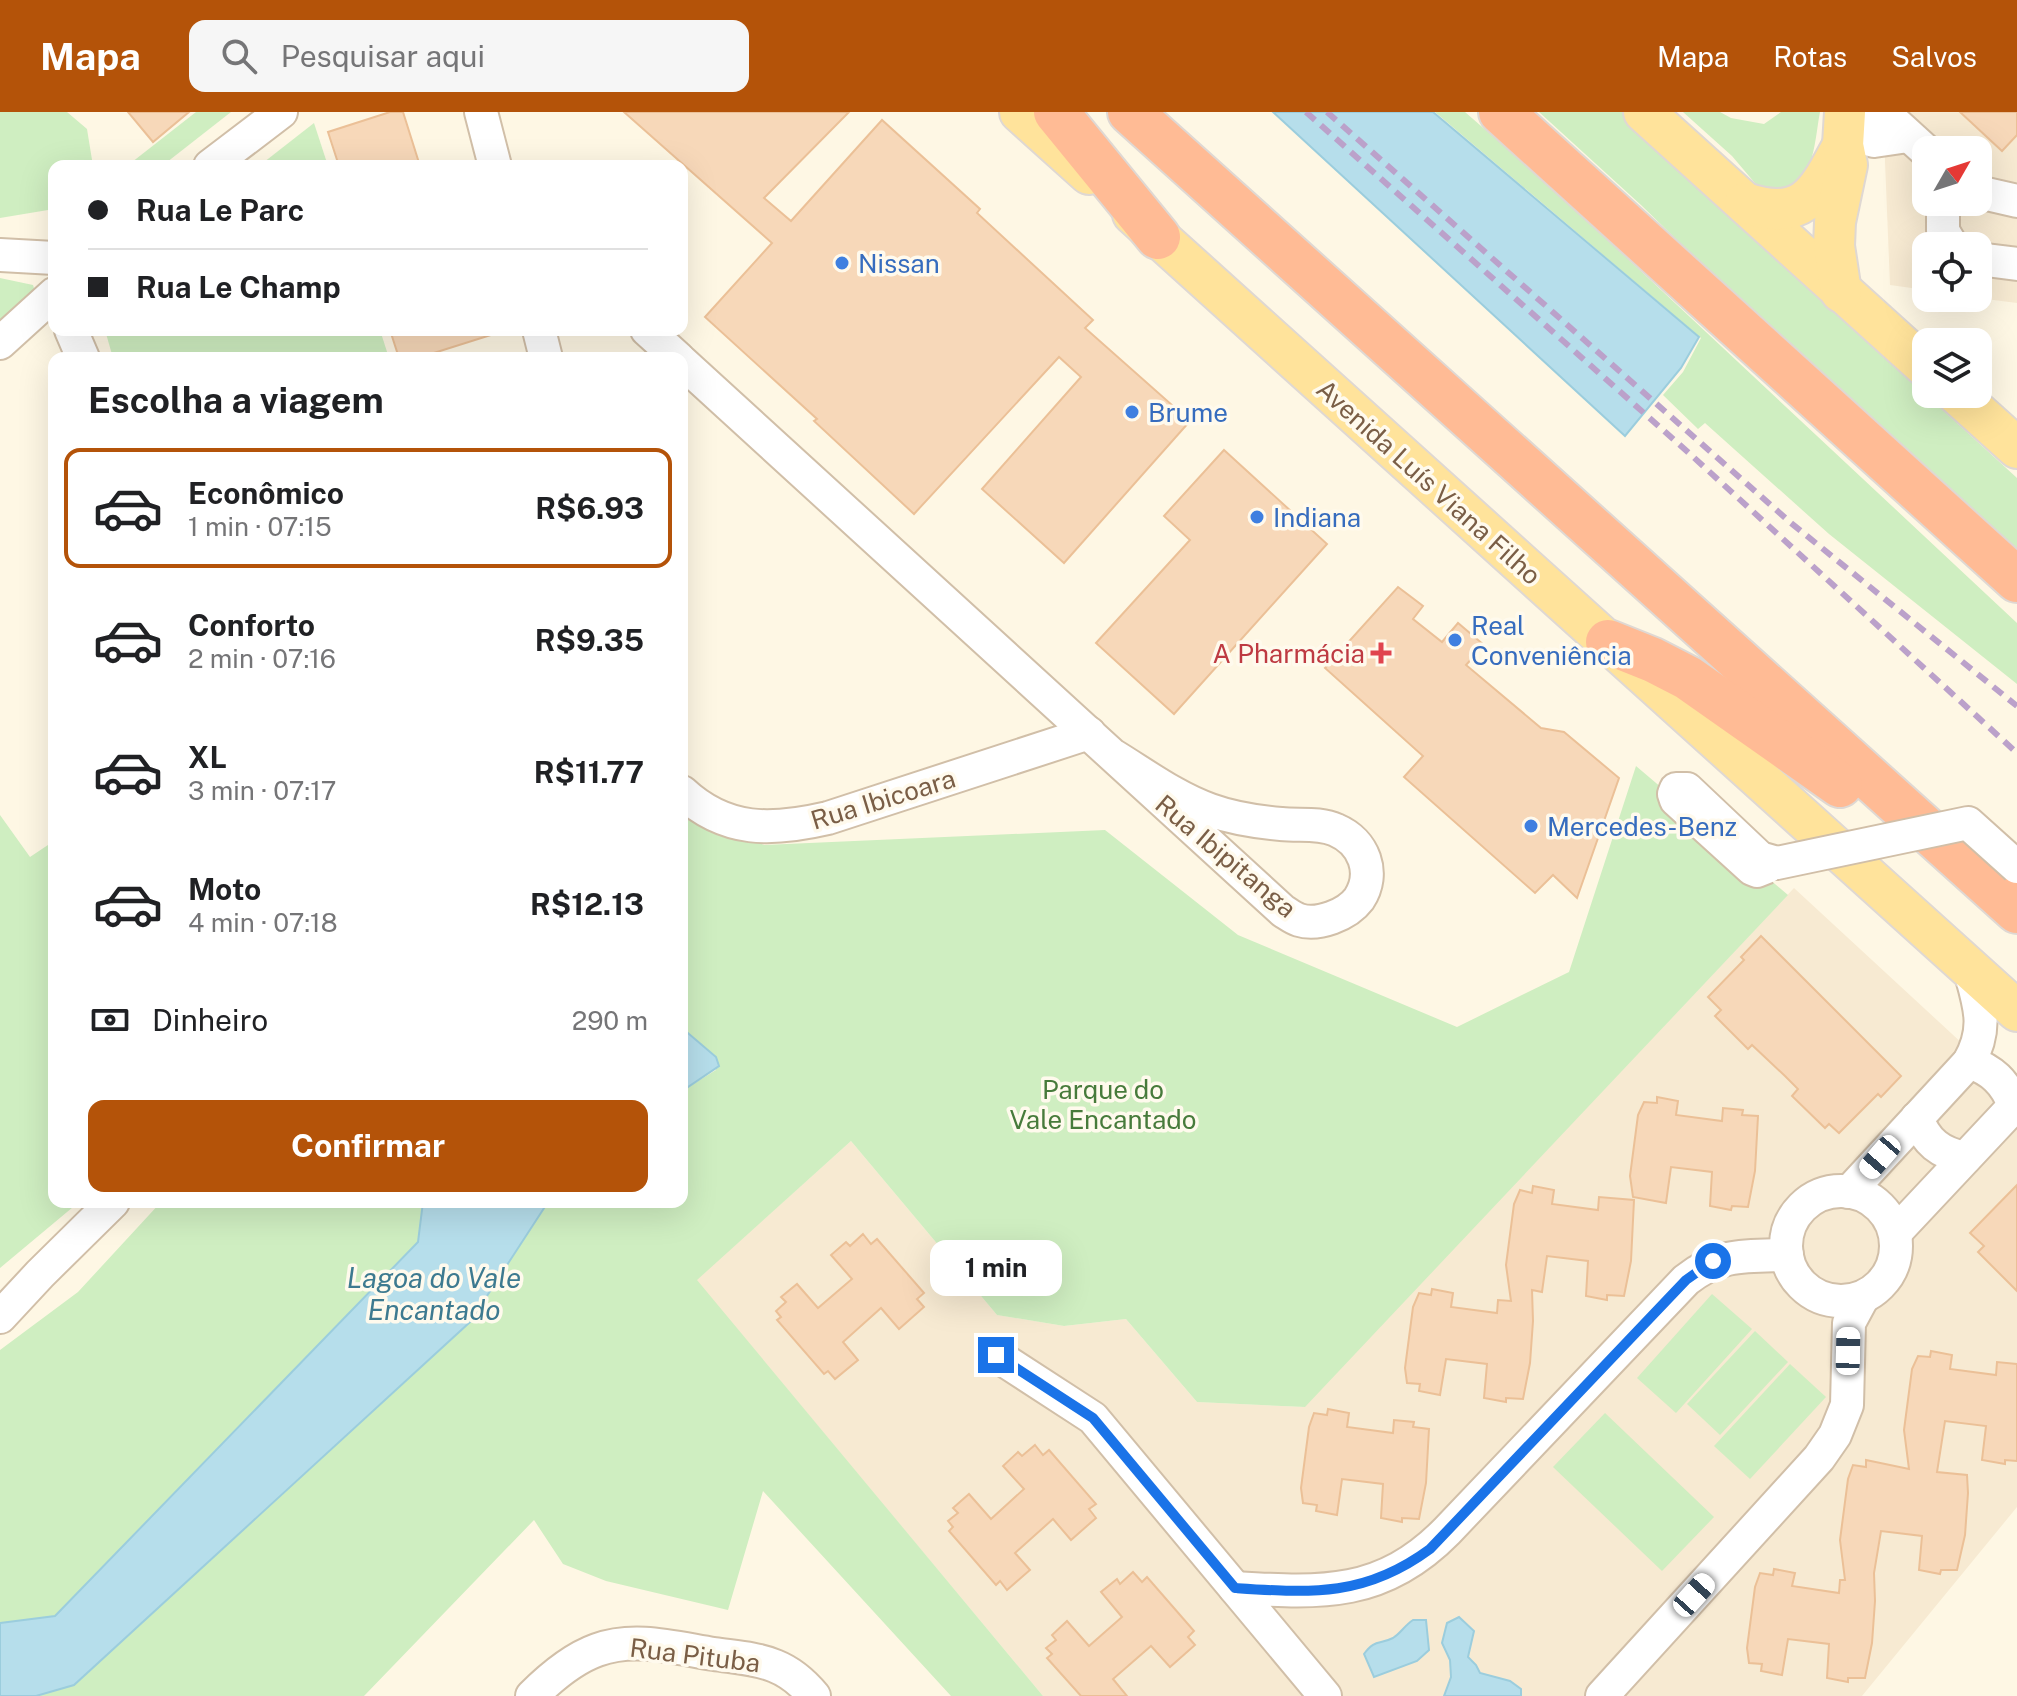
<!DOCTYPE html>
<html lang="pt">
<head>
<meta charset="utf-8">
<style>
	:root { --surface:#fff; --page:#f6f6f6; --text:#202124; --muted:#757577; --line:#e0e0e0; --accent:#b45309 }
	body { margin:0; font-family:"Public Sans",sans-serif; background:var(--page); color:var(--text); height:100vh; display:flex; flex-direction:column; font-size:30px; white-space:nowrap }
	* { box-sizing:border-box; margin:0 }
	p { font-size:26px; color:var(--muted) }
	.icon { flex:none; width:44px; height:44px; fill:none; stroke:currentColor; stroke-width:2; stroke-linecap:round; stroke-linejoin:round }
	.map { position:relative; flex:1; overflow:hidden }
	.details { position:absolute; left:48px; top:240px; width:640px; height:856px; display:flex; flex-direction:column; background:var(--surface); border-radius:16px; box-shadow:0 8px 32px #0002 }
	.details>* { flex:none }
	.top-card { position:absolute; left:48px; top:48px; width:640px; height:176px; border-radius:16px; box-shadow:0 8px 32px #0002; display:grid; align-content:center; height:176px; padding:0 40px; background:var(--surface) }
	.needle { width:52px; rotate:51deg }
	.buttons { position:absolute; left:1912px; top:24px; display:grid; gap:16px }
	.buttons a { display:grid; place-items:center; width:80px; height:80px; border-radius:16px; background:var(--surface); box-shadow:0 8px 32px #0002; font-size:40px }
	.end { position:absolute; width:36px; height:36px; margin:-18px; border:10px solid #1a73e8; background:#fff; box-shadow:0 0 0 4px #fff }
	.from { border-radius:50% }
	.bubble { position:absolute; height:56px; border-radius:16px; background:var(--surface); box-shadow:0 8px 32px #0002; font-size:26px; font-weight:700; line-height:56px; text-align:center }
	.car { position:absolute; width:24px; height:48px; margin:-24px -12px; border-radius:10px; box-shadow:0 0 6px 2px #0007; background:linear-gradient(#fff 24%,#345 0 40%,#fff 0 76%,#345 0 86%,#fff 0) }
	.top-card b { display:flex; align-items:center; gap:28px; height:76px; font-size:30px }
	.top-card b+b { border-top:2px solid var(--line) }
	.top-card i { width:20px; height:20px; background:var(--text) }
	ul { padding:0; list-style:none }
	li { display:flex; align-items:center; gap:24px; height:120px; margin:0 16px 12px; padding:0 24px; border:4px solid transparent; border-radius:16px }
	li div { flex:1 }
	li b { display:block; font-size:30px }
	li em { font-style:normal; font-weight:700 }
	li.on { border-color:var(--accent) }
	li>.icon { width:72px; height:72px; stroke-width:1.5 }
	h2 { padding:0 40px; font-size:36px; line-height:96px }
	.pay { display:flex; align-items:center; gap:20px; height:88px; padding:0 40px; font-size:30px }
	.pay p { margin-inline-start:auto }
	.button { display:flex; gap:16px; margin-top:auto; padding:16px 40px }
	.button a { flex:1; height:92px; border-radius:16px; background:var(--accent); color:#fff; font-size:32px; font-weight:700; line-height:92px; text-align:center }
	header { display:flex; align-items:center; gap:48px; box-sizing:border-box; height:112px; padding:0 40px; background:var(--accent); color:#fff }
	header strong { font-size:38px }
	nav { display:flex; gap:44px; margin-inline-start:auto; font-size:28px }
	.search { width:560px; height:72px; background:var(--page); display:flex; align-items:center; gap:20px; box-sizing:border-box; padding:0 28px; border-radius:16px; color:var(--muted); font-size:30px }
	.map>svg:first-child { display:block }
	.residential { fill:#f7ead2; fill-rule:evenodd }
	.green { fill:#cfeec1 }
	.water { fill:#b6deeb; stroke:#9bcddd; stroke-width:2 }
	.building { fill:#f7d8b9; stroke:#ebc097; stroke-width:2 }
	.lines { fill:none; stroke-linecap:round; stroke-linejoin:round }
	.minor-casing { stroke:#d1bfa8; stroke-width:36 }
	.major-casing { stroke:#dfd8d3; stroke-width:44 }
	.highway-casing { stroke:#dfd8d3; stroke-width:48 }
	.minor { stroke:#fff; stroke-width:32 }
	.major { stroke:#ffe39b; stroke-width:40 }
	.highway { stroke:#ffbb95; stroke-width:44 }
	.rail { stroke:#bba1ca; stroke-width:6; stroke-dasharray:12 8; stroke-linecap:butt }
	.minor-bridge-casing { stroke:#d1bfa8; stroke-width:36; stroke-linecap:butt }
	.minor-bridge { stroke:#fff; stroke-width:32 }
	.route { stroke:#1a73e8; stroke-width:10 }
	.shop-dot { fill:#3f7fe0; stroke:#fffaed; stroke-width:3 }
	.health-dot { fill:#e0444e; stroke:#fffaed; stroke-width:3 }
	.labels { text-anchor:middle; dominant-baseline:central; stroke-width:7; stroke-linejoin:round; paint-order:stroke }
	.shop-label { font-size:26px; fill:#366cbe; stroke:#fffaed; text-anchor:start }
	.street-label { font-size:26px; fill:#7a5e46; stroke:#fffaed }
	.health-label { font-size:26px; fill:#be3a42; stroke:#fffaed; text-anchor:end }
	.park-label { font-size:26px; fill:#477b3b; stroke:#fffaed }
	.water-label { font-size:28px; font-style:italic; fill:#3d7a90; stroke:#fffaed }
</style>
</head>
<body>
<header>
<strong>Mapa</strong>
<div class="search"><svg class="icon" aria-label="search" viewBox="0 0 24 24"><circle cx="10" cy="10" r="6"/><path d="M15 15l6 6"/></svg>Pesquisar aqui</div>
<nav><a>Mapa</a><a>Rotas</a><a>Salvos</a></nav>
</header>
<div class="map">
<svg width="2017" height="1584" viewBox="0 0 2017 1584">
	<rect width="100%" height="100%" fill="#fef7e4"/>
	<!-- residential -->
	<g class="residential">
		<path d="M 1883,0 L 2017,0 L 2017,191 L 1978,186 L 1978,134 L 1926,134 L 1926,178 L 1890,173 ZM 1926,38 L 1978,38 L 1978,90 L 1926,90 Z"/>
		<polygon points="1794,776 2017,982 2017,1395 1862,1584 1043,1584 696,1168 851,1029 997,1203 1064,1214 1126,1207 1197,1290 1304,1295"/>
	</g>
	<!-- green -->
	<g class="green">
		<polygon points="0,0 67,0 87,17 93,54 54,54 54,97 0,106"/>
		<polygon points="196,0 231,0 162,54 127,54"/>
		<polygon points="1435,0 1465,0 1551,75 2017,511 2017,572 1829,422 1705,311 1698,317 1663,283 1683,260 1701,226"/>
		<polygon points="1539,0 1623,0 1806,173 2017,366 2017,440 1784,232 1641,93"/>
		<path d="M 1683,0 L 1720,0 L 1731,6 L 1764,12 L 1781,0 L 1820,0 C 1815,24 1815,70 1786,77 C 1778,79 1768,77 1760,77 L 1732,44 Z"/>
		<polygon points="314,11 328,54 259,54"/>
		<polygon points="0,166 33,173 36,183 0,216"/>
		<polygon points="105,218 380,218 389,246 113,246"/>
		<polygon points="1636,654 1788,783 1305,1295 1197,1290 1126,1207 1064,1214 997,1203 851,1029 697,1168 1043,1584 951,1584 763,1379 728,1498 606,1469 563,1452 534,1408 364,1584 36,1584 74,1573 470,1210 548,1090 682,1090 682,979 716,958 715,945 682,916 682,697 764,733 1105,718 1238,823 1457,915 1569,860"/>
		<polygon points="0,703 30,745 54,729 54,1090 79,1090 0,1156"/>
		<polygon points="161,1090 423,1090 418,1130 55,1504 0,1511 0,1238 78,1180"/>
		<polygon points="1712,1182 1752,1217 1676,1301 1637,1266"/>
		<polygon points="1755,1219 1788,1250 1720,1323 1687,1292"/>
		<polygon points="1790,1252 1826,1285 1750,1367 1714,1334"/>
		<polygon points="1605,1301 1714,1405 1662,1459 1553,1355"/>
	</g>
	<!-- water -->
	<g class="water">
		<polygon points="1273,0 1433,0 1699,225 1681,256 1625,324"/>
		<polygon points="682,916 716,945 719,954 682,979"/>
		<polygon points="423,1090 548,1090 470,1210 74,1573 36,1584 0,1584 0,1511 55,1504 418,1130"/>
		<polygon points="1459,1505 1474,1519 1468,1545 1476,1553 1480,1561 1510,1569 1521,1577 1521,1584 1444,1584 1451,1565 1450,1548 1442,1531 1447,1511"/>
		<path d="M 1413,1508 L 1426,1508 L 1429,1538 L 1417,1549 L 1374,1565 L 1364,1542 C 1375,1527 1379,1533 1393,1526 C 1401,1521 1405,1513 1413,1508 Z"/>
	</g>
	<!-- building -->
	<g class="building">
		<polygon points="128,0 189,0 153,30"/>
		<polygon points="390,0 403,0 420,54 339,54 328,20"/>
		<polygon points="624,0 849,0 764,86 791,109 882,8 980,97 977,101 1093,208 1085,216 1190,309 1064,451 982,377 1081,265 1059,245 914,402 814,309 817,307 705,205 772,131"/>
		<polygon points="1960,0 2017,0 2017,23 2002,39"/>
		<polygon points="390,218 494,218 494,222 418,246 399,246"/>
		<polygon points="1224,338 1327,432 1174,602 1096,531 1190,428 1164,404"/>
		<polygon points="1398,475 1423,494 1413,507 1442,530 1458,511 1484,533 1466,553 1541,616 1564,620 1619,666 1577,786 1553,763 1535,781 1404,665 1423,644 1325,556"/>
		<polygon points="1761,824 1901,964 1881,985 1878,982 1839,1021 1829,1012 1825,1016 1792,984 1798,977 1785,964 1752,933 1748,937 1715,904 1721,898 1708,885 1744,848 1741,845"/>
		<polygon points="1657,985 1678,989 1676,1003 1722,1009 1723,996 1743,998 1742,1003 1758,1004 1755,1059 1748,1095 1732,1094 1731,1098 1710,1094 1712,1060 1671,1055 1666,1091 1633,1085 1630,1064 1638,1003 1644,990 1657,991"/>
		<polygon points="2017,1073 2017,1179 1978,1140 1984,1134 1970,1121"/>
		<polygon points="1533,1074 1554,1078 1552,1092 1598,1098 1599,1085 1634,1088 1631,1149 1624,1184 1607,1183 1607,1188 1586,1184 1588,1149 1547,1144 1542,1180 1532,1178 1533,1209 1530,1251 1523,1287 1506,1286 1506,1290 1484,1286 1487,1252 1446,1247 1440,1283 1419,1279 1420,1272 1407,1271 1405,1256 1413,1195 1419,1181 1431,1183 1432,1177 1453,1181 1451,1195 1497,1201 1498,1188 1511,1189 1506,1153 1514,1092 1520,1078 1532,1081"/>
		<polygon points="863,1122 871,1132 877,1127 924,1181 917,1187 924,1195 899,1217 881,1196 843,1230 858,1248 835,1267 828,1259 824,1262 777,1208 781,1205 776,1199 786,1190 781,1185 797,1172 818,1196 852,1167 831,1143 846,1130 850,1134"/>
		<polygon points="1931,1239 1952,1243 1950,1257 1996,1263 1997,1250 2017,1252 2017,1349 2005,1348 2005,1352 1982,1348 1986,1314 1945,1309 1937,1360 1967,1363 1968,1381 1965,1423 1957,1458 1941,1458 1940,1462 1919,1458 1922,1424 1881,1419 1874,1461 1875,1489 1872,1531 1865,1566 1848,1566 1848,1570 1827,1566 1829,1532 1788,1527 1782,1563 1761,1559 1762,1552 1749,1551 1747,1536 1755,1475 1760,1461 1773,1463 1774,1457 1795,1461 1792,1474 1839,1481 1840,1468 1845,1468 1840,1428 1848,1367 1853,1353 1866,1355 1866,1348 1909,1357 1904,1318 1912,1257 1918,1244 1930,1245"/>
		<polygon points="1328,1297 1349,1301 1347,1315 1393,1321 1394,1308 1414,1310 1413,1315 1429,1317 1426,1371 1419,1407 1402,1406 1402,1410 1381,1406 1383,1372 1342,1367 1337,1403 1316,1399 1317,1393 1303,1391 1301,1376 1309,1315 1314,1301 1327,1303"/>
		<polygon points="1035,1333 1043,1343 1049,1338 1096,1392 1089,1397 1096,1406 1071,1428 1053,1407 1015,1441 1030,1458 1007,1478 1000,1469 996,1473 949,1419 953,1415 948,1409 958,1401 953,1396 969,1382 991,1407 1024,1377 1003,1354 1018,1340 1022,1344"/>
		<polygon points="1133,1460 1142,1470 1147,1465 1194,1519 1188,1525 1195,1533 1170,1555 1151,1534 1113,1567 1127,1584 1081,1584 1047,1546 1052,1542 1046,1536 1056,1528 1052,1523 1067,1509 1089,1534 1122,1505 1101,1480 1117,1467 1120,1472"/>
	</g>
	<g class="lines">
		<!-- minor casing -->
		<g class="minor-casing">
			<g id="minor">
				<polyline points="481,0 495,54"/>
				<polyline points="1873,0 1894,10 1926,39"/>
				<polyline points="1842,19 1874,29 1908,24"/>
				<polyline points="210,54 281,0"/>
				<polyline points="1978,80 2017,89"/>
				<polyline points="1943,90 1943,119 1952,134"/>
				<polyline points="0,143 54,146"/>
				<polyline points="1978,147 2017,152"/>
				<polyline points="71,218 83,246"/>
				<polyline points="539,218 546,246"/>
				<polyline points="647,218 678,246"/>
				<polyline points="0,231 54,182"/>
				<path d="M 682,250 L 1283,799 C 1288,802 1293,806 1299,808 C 1318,814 1347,803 1359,787 C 1376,761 1364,730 1336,718 C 1319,710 1299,714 1281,712 C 1258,710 1232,706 1210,698 C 1176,686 1145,663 1114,644"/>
				<path d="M 682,680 C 726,721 772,719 828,706 L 1089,621"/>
				<path d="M 1969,950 C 1992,958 2005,970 2014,993"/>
				<path d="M 1917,1006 C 1926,1030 1940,1041 1965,1046"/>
				<circle cx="1841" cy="1134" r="55"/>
				<path d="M 1849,1080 L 1969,950 C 1989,915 1979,892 1969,855"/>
				<polyline points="1895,1121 2017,991"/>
				<polyline points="0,1205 40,1162 113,1090"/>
				<polyline points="996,1243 1093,1306 1325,1584"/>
				<path d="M 1235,1476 C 1322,1481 1382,1485 1447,1419 L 1686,1168 C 1720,1141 1745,1144 1787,1143"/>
				<path d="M 532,1584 C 551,1565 572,1547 597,1538 C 635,1524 676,1536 714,1542 C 734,1545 756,1546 775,1554 C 790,1560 804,1572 814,1584"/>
				<polyline points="1602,1584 1819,1346 1835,1323 1847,1293 1849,1211 1863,1185"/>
			</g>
		</g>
		<!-- major casing -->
		<g class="major-casing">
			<g id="major">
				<polyline points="1020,0 1089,62"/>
				<polyline points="1644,0 1926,255"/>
				<path d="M 1745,91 C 1803,110 1816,83 1841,37"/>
				<polyline points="1133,102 2017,899"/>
				<polyline points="1841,180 1834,134 1835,110 1847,53 1843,33 1845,0"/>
				<polyline points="1957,282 2017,336"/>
			</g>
		</g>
		<!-- highway casing -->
		<g class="highway-casing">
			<g id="highway">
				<polyline points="1056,0 1158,125"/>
				<polyline points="1130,0 2017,799"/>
				<polyline points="1501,0 2017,468"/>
				<polyline points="1608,530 1653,548 1688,566 1840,673"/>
			</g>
		</g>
		<!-- minor -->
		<use href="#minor" class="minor"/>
		<!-- major -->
		<use href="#major" class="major"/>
		<!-- highway -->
		<use href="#highway" class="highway"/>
		<!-- rail -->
		<g class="rail">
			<polyline points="1306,0 1690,342 2017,641"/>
			<polyline points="1327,0 1791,411 2017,594"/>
		</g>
		<!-- minor-bridge casing -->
		<g class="minor-bridge-casing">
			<polyline id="minor-bridge" points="1767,755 1757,759 1752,757 1676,688 1674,682 1676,677 1687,677 1760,746 1777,751 1968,711 2017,755"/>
		</g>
		<!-- minor-bridge -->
		<use href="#minor-bridge" class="minor-bridge"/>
	</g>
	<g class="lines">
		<!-- route -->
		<path class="route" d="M 996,1243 L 1093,1306 L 1235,1476 C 1312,1481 1365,1485 1430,1437 L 1686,1168 L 1713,1149"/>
	</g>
	<!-- markers -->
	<g class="shop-dot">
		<circle cx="842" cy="151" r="8"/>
		<circle cx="1132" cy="300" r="8"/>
		<circle cx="1257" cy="405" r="8"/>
		<circle cx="1455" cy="528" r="8"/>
		<circle cx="1531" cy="714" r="8"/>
	</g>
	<path class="health-dot" d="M1377 529h8v8h8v8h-8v8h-8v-8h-8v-8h8z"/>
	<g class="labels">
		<!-- shop labels -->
		<g class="shop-label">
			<text x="858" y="151">Nissan</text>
			<text x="1148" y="300">Brume</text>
			<text x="1273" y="405">Indiana</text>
			<text x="1471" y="513">Real<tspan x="1471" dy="30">Conveniência</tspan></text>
			<text x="1547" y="714">Mercedes-Benz</text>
		</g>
		<!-- street labels -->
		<g class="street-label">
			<text transform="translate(1429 370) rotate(42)">Avenida Luís Viana Filho</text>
			<text transform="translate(883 687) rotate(-17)">Rua Ibicoara</text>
			<text transform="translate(1226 744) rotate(40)">Rua Ibipitanga</text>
			<text transform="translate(695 1543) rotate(7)">Rua Pituba</text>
		</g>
		<!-- health labels -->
		<g class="health-label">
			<text x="1365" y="541">A Pharmácia</text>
		</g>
		<!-- park labels -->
		<g class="park-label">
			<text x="1103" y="977">Parque do<tspan x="1103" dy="30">Vale Encantado</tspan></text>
		</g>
		<!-- water labels -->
		<g class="water-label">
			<text x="434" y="1165">Lagoa do Vale<tspan x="434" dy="32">Encantado</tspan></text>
		</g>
	</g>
</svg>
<div class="buttons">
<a><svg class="needle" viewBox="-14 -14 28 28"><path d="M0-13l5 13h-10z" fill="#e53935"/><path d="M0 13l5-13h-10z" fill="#757577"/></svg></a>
<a><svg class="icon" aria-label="locate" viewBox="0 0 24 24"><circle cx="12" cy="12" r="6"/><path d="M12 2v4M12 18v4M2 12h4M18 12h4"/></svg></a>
<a><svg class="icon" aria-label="layers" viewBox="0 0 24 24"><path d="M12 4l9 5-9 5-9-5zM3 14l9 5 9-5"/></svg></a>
</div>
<i class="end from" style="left:1713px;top:1149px"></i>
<i class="end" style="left:996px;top:1243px"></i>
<div class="bubble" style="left:930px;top:1128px;width:132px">1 min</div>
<i class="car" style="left:1880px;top:1045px;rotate:221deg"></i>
<i class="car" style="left:1848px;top:1239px;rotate:1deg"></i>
<i class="car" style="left:1694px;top:1483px;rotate:42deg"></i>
<div class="top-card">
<b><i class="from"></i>Rua Le Parc</b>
<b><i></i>Rua Le Champ</b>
</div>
<section class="details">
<h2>Escolha a viagem</h2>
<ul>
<li class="on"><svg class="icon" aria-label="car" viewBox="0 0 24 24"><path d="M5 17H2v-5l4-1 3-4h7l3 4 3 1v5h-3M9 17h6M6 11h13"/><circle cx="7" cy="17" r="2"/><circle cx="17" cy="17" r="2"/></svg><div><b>Econômico</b><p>1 min · 07:15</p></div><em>R$6.93</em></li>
<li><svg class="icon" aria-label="car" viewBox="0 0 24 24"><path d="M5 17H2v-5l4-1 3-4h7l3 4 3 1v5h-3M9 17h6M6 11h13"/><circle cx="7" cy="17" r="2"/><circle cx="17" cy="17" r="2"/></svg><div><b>Conforto</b><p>2 min · 07:16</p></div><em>R$9.35</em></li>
<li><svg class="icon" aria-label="car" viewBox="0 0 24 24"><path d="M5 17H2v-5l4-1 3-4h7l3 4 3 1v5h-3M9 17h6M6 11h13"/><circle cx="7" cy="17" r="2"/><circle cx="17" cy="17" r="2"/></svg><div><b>XL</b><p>3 min · 07:17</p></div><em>R$11.77</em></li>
<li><svg class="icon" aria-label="car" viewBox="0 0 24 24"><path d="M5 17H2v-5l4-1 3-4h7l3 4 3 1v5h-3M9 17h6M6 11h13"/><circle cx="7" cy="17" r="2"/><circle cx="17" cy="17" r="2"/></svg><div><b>Moto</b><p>4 min · 07:18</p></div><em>R$12.13</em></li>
</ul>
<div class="pay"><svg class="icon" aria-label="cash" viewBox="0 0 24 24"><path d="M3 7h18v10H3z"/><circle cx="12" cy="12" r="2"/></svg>Dinheiro<p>290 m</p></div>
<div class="button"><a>Confirmar</a></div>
</section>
</div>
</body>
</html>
